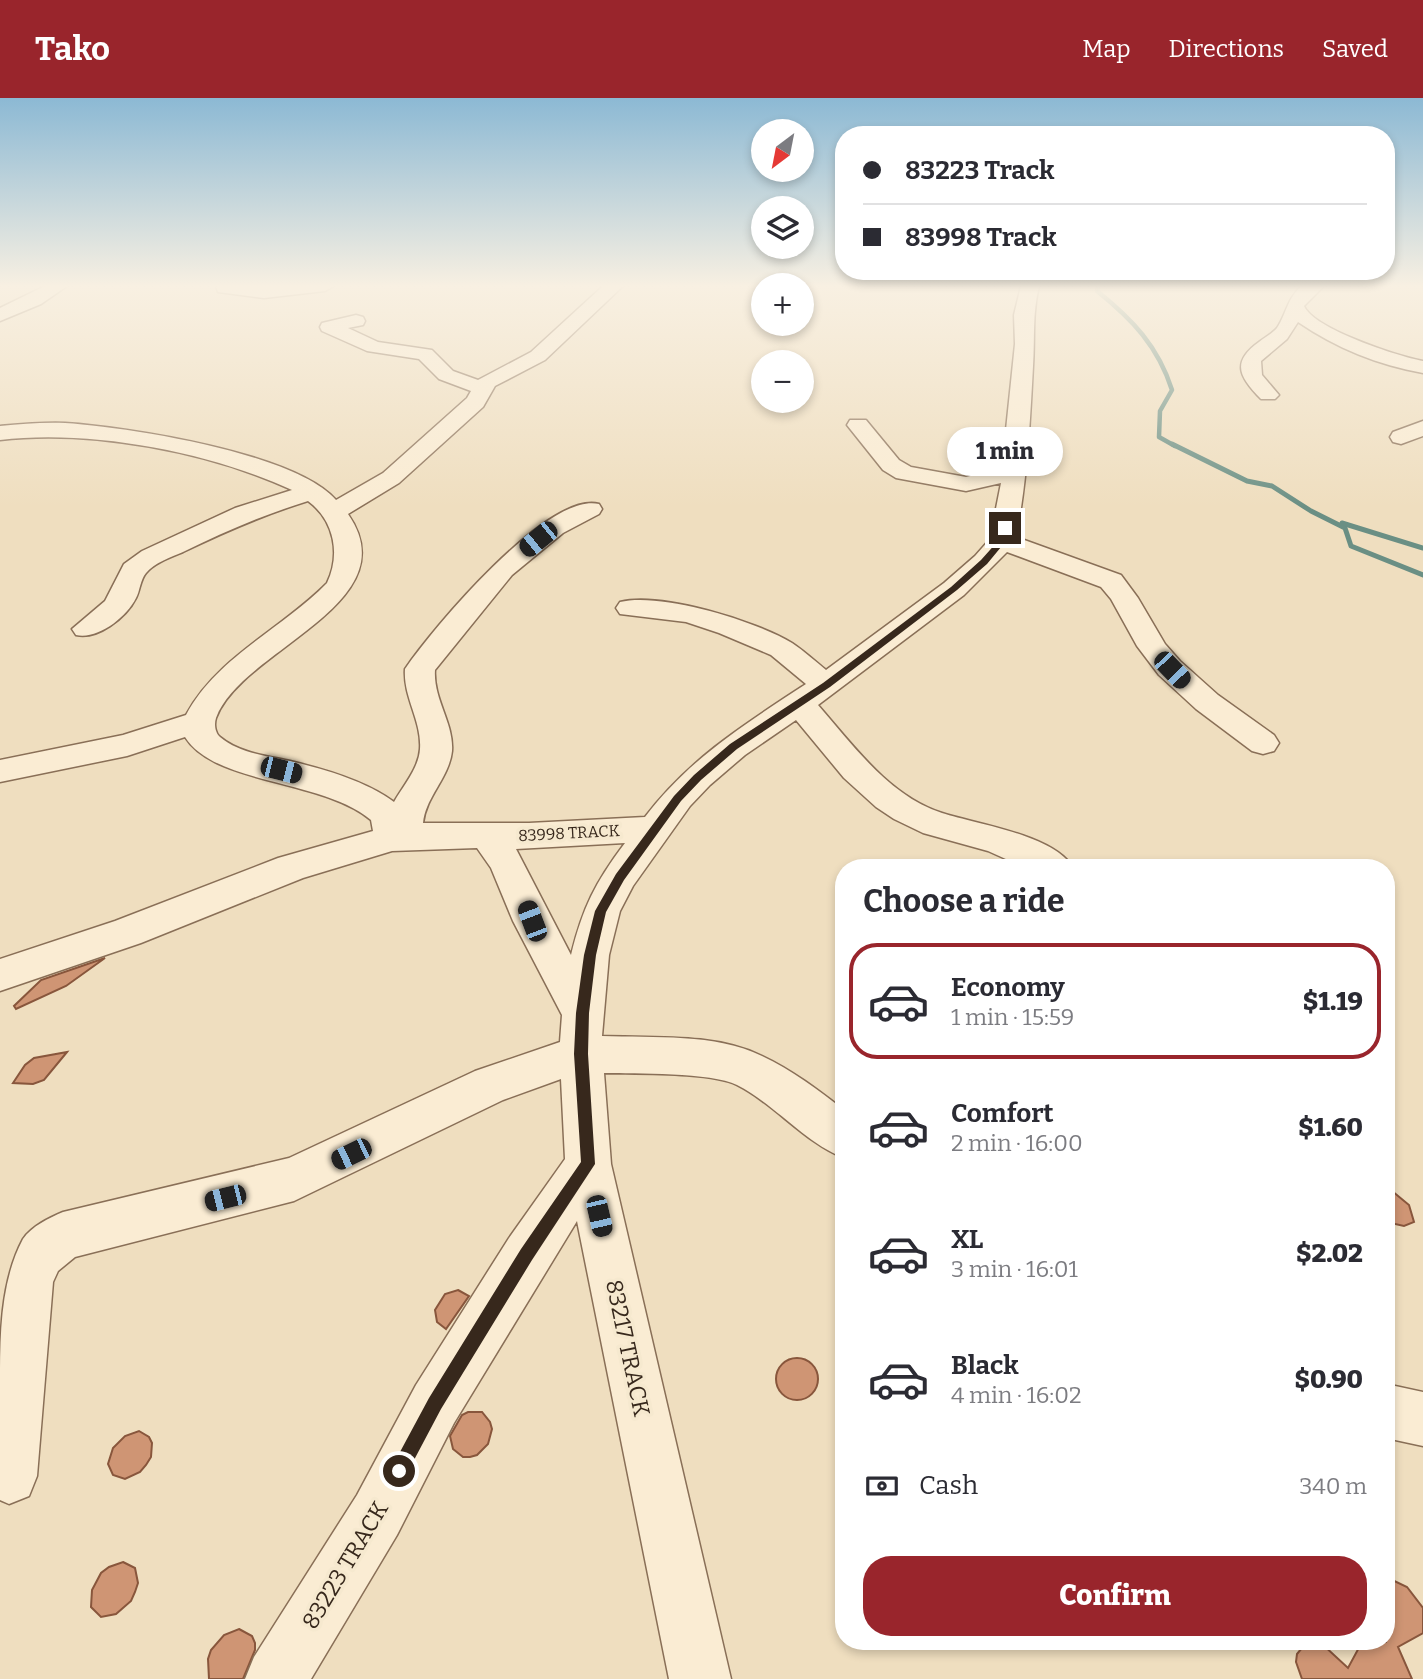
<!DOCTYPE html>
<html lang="en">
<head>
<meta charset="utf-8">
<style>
	:root { --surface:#fff; --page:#f7f7f7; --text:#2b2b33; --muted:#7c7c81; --line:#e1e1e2; --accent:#99252c }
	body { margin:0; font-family:Bitter,serif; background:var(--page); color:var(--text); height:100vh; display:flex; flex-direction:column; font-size:26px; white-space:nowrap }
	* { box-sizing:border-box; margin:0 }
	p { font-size:23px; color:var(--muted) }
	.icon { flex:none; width:38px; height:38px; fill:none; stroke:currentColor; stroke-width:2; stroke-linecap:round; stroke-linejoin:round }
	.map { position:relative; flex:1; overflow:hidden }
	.drawer { position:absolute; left:835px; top:761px; width:560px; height:791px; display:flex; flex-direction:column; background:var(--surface); border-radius:28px; box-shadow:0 4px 10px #0003 }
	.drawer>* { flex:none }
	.hud { position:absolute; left:835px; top:28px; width:560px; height:154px; border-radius:28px; box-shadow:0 4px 10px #0003; display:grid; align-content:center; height:154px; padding:0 28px; background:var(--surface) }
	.needle { width:46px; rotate:212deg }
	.buttons { position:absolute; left:751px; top:21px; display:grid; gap:14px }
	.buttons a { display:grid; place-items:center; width:63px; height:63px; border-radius:50%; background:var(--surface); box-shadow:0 4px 10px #0003; font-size:35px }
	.end { position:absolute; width:32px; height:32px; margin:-16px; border:9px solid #37281c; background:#fff; box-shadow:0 0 0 4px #fff }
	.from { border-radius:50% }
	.bubble { position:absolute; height:49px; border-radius:24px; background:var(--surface); box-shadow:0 4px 10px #0003; font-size:23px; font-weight:800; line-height:49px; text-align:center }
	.car { position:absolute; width:21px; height:42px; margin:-21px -10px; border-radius:9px; box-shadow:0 0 5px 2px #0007; background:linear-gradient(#222 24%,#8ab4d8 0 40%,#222 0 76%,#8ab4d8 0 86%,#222 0) }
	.hud b { display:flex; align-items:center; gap:24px; height:66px; font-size:26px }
	.hud b+b { border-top:2px solid var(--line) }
	.hud i { width:18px; height:18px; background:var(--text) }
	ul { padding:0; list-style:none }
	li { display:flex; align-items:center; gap:21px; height:116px; margin:0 14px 10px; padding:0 14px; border:4px solid transparent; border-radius:28px }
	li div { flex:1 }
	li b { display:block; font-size:26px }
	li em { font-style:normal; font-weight:800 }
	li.active { border-color:var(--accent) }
	li>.icon { width:63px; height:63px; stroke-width:1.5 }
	h2 { padding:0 28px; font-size:32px; line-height:84px }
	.pay { display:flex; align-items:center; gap:18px; height:77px; padding:0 28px; font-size:26px }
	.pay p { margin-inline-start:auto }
	.primary-button { display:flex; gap:14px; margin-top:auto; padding:14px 28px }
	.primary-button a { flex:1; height:80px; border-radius:28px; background:var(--accent); color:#fff; font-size:28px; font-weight:800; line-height:80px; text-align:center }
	header { display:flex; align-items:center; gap:42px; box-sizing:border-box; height:98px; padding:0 35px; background:var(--accent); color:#fff }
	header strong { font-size:33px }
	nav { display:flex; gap:38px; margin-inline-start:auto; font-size:24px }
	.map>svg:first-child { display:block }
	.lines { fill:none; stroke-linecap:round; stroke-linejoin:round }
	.stream-far1 { stroke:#6a8f84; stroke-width:4.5 }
	.stream { stroke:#6a8f84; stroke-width:5 }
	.building { fill:#cf9574; stroke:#88563c; stroke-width:2 }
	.minor-casing { stroke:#896f57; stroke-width:3 }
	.minor { fill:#faecd3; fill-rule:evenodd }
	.route { fill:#37281c }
	.labels { text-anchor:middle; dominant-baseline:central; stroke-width:7; stroke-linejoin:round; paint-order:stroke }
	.far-street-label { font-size:16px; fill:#37281c; stroke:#f6e9cf }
	.near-street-label { font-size:23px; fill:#37281c; stroke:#f6e9cf }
</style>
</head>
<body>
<header>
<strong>Tako</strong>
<nav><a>Map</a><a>Directions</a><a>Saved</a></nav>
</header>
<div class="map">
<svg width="1423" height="1581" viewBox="0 0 1423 1581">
	<rect width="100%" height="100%" fill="#efdebf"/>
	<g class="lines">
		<!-- stream-far1 -->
		<path class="stream-far1" d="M 1098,188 L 1097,193 C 1132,221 1158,248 1172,292 L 1160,313 L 1159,339 L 1175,348"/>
		<!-- stream -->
		<g class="stream">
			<polyline points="1172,346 1247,383 1272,388 1311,413 1345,430 1351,448 1423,477"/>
			<polyline points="1342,425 1423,450"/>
		</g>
	</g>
	<!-- building -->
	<g class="building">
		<polygon points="105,860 66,888 16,911 14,908 41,882"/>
		<polygon points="67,954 44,982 33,986 13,985 25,967 34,960"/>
		<polygon points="1386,1088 1409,1107 1414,1124 1404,1128 1386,1124"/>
		<polygon points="458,1192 469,1198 446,1231 437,1224 435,1212 445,1196"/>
		<circle cx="797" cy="1281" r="21"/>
		<polygon points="468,1314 482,1314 490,1324 492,1331 488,1346 477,1357 470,1359 463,1359 453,1351 450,1338 462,1317"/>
		<polygon points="139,1333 149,1339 152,1345 151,1359 146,1367 140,1374 125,1381 113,1377 108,1366 113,1350 125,1338"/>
		<polygon points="123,1464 135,1470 138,1485 135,1494 131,1503 116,1516 101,1519 91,1509 92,1492 101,1475 109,1469"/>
		<polygon points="1386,1479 1407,1489 1423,1510 1423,1535 1398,1549 1412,1581 1302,1581 1296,1564 1297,1556 1306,1545 1321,1545 1348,1570 1362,1544 1386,1544"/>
		<polygon points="239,1531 252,1538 255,1545 255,1552 243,1581 209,1581 208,1561 211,1552 224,1537"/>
	</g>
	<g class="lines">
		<!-- minor casing -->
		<g class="minor-casing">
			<g id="minor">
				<polygon points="45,188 67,188 41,206 0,223 0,210"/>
				<polygon points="216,188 334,188 325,193 264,200 218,194"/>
				<path d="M 603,188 L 623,188 L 545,262 L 495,288 L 483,309 L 399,385 L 348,416 C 411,506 240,552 216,620 C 214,626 215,635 220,639 C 239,655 267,658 290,663 C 324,671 366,683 394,704 C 403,688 419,670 420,651 C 422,623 403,599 405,571 C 432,531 548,393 599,406 L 602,411 L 599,416 L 563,435 L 512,477 L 435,572 C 433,601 454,625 452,653 C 449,680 426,698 423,725 L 529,725 L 645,719 C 690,660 745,626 806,586 L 771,557 L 719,535 L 686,524 L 620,516 L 616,510 L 620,504 C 661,494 756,523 792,545 C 804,553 815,563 826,572 L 944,485 L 975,458 L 990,441 L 1001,385 L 966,393 L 896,380 L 883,372 L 847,327 L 850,322 L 866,322 L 899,362 L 911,369 L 966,379 L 1002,370 L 1015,246 L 1014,217 L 1021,188 L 1039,188 C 1032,217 1035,239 1033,268 C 1030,325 1027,383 1016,439 L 1121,477 L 1138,500 L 1165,546 L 1180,563 L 1218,597 L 1274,637 L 1279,645 L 1274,653 L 1263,656 L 1252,653 L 1196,611 L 1159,577 L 1137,548 L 1111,501 L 1101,489 L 1007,454 L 964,497 L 818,607 C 853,647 889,698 942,715 C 976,726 1055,737 1073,770 L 1026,770 L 988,753 L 923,735 L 894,721 L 876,709 L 844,680 L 796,622 L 745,657 L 710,687 L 690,708 L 633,788 L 620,813 L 609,857 L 602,938 C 654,940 715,935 762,958 C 792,972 818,992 844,1012 L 844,1060 C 804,1044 776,1007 737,987 C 711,974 635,976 604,975 L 611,1066 L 731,1581 L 669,1581 L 577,1123 L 454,1325 L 397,1437 L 311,1581 L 245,1581 L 254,1559 L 357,1397 L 416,1287 L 509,1140 L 565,1061 L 561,981 L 503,1002 L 294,1103 L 75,1159 L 58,1173 L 53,1184 L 37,1378 L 29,1398 L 9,1406 L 0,1402 C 0,1364 0,1326 0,1288 C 0,1239 0,1184 23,1141 C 32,1128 49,1120 63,1114 L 289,1060 L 475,973 L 560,944 L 562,917 L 513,823 L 491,770 L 477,750 L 392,753 L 303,780 L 141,845 L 0,893 L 0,861 L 115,823 L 278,760 L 373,733 L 371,722 C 322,681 215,687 185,639 L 127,658 L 0,684 L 0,662 L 123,637 L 186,617 C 217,559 282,531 327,485 C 341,456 334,422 308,403 C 263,417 226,433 183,454 C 171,459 154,465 146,475 C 140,482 140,493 136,500 C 126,520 97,542 76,537 L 72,531 L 105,503 L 124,466 L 142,453 L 235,410 L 292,392 C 210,354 90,331 0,342 L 0,328 C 22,326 43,324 65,325 C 128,329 295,355 336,402 L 383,375 L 467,300 L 471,293 L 439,281 L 419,261 L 367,253 L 322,233 L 320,229 L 322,225 L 356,217 L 363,219 L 365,223 L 363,227 L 348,230 L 378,244 L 432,252 L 453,273 L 478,282 L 531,254 ZM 625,745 C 595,785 583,809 571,857 L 516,751 Z"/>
				<path d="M 1302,188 L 1324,188 L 1304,208 C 1314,231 1397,258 1423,263 L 1423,275 C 1378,267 1336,250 1298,224 L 1287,241 L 1261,263 L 1262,277 L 1279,297 L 1275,301 L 1261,301 C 1239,279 1231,264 1259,244 C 1265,239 1272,236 1277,230 C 1287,215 1287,200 1302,188 Z"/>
				<polygon points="1423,323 1423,338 1401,346 1393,344 1390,339 1393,334"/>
				<polygon points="1386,1286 1423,1294 1423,1348 1386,1340"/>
			</g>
		</g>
		<!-- minor -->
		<use href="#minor" class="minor"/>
	</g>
	<!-- sky -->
	<linearGradient id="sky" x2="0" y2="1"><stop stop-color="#8cb9d4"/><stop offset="0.46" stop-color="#f8f0e2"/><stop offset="1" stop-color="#f8f0e2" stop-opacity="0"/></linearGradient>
	<rect width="1423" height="409" fill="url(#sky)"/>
	<!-- route -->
	<polygon class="route" points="1002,428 1009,430 1006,443 987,466 957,492 830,589 737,651 701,682 681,703 624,782 606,814 596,857 589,915 588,956 595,1066 532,1162 441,1311 405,1379 399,1382 393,1379 391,1373 393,1367 429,1300 521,1151 581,1064 574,956 576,915 584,857 595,813 616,776 674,698 694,677 730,646 823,585 951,489 981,462 998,443"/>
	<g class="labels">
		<!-- far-street labels -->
		<g class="far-street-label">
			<text transform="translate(569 735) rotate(-3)">83998 TRACK</text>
		</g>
		<!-- near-street labels -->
		<g class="near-street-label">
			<text transform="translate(628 1250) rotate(78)">83217 TRACK</text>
			<text transform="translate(345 1467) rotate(-59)">83223 TRACK</text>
		</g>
	</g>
</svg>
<div class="buttons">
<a><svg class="needle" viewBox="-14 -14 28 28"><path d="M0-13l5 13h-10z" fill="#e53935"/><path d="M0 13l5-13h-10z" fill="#7c7c81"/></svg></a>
<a><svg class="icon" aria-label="layers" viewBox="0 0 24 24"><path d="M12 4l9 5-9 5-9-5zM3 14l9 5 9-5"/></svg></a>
<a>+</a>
<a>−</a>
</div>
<i class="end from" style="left:399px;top:1373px"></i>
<i class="end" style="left:1005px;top:430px"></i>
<div class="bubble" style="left:947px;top:329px;width:116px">1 min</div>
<i class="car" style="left:538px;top:441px;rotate:231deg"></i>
<i class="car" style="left:1172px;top:572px;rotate:136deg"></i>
<i class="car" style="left:281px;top:672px;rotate:104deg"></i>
<i class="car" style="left:532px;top:823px;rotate:339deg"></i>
<i class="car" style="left:351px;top:1056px;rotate:244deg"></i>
<i class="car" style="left:225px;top:1100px;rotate:256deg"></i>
<i class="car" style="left:599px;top:1118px;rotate:167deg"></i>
<div class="hud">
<b><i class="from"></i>83223 Track</b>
<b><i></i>83998 Track</b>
</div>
<section class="drawer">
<h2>Choose a ride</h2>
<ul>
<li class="active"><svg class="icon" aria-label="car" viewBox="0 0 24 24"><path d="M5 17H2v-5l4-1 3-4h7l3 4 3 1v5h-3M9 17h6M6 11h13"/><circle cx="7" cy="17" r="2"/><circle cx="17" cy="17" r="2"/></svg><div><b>Economy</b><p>1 min · 15:59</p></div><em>$1.19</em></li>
<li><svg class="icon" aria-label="car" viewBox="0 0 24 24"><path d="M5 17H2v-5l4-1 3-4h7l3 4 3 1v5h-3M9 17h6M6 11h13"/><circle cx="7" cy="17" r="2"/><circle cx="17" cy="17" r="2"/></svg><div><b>Comfort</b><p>2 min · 16:00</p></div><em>$1.60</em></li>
<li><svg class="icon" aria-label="car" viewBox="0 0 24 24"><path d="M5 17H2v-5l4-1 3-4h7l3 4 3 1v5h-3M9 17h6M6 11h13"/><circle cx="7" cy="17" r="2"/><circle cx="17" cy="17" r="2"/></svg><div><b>XL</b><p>3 min · 16:01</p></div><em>$2.02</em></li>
<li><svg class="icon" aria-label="car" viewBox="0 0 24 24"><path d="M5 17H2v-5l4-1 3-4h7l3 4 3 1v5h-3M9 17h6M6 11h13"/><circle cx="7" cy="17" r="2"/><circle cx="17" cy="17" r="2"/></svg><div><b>Black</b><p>4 min · 16:02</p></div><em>$0.90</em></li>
</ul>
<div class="pay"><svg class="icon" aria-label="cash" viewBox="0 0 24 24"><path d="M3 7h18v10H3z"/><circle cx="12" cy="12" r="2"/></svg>Cash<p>340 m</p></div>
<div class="primary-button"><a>Confirm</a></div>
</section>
</div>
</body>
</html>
